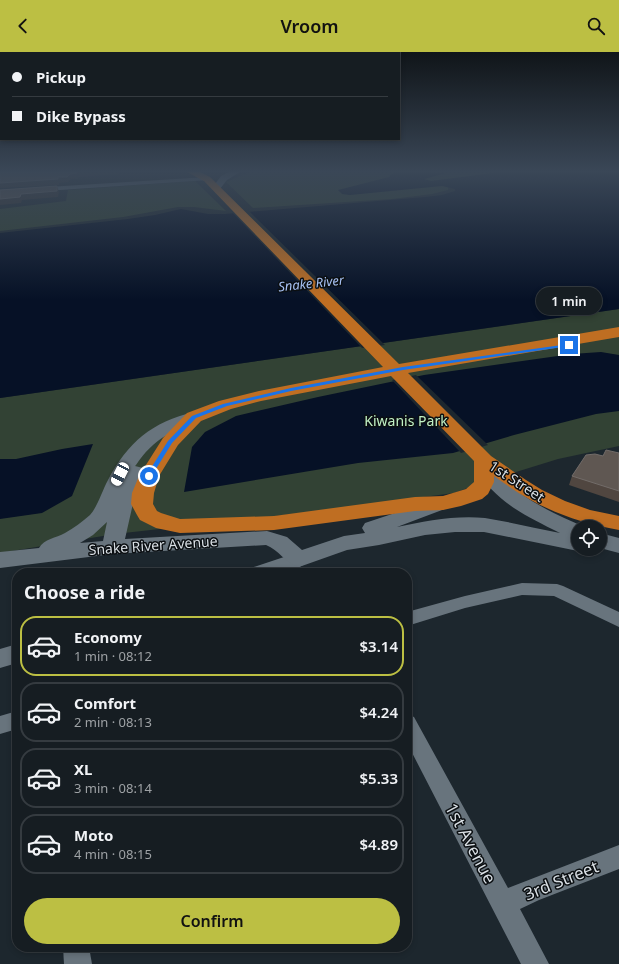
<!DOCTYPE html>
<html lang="en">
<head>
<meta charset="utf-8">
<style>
	:root { --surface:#161d22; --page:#1f262a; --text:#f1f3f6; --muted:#9ea2a5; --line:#353b40; --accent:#bcbf43 }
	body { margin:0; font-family:"Noto Sans",sans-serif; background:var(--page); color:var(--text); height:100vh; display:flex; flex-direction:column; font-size:15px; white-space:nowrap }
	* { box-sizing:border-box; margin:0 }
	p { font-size:13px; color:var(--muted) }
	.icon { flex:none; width:22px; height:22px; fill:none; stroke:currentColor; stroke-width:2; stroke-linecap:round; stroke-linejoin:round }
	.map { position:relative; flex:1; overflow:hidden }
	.panel { position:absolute; left:12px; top:516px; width:400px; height:384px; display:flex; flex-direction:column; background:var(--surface); border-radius:16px; box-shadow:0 2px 6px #0003,0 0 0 1px var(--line) }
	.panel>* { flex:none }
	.guide { position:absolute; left:0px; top:0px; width:400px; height:88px; box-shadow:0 2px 6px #0003,0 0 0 1px var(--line); display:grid; align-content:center; height:88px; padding:0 12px; background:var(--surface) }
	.tools { position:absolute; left:571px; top:468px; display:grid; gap:8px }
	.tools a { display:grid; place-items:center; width:36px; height:36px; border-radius:50%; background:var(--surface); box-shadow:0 2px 6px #0003,0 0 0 1px var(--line); font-size:20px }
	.end { position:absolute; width:18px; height:18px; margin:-9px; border:5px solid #1a73e8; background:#fff; box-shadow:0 0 0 2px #fff }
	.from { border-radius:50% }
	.bubble { position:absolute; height:28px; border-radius:14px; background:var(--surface); box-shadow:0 2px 6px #0003,0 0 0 1px var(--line); font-size:13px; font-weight:600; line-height:28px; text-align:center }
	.car { position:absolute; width:12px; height:24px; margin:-12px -6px; border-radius:5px; box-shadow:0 0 3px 1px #0007; background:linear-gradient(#fff 24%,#345 0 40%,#fff 0 76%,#345 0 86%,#fff 0) }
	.guide b { display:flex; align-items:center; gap:14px; height:38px; font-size:15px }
	.guide b+b { border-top:1px solid var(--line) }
	.guide i { width:10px; height:10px; background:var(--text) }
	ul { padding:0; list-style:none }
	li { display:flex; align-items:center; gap:12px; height:60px; margin:0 8px 6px; padding:0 4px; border:2px solid var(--line); border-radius:16px }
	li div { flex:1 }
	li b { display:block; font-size:15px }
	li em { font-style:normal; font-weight:600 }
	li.active { border-color:var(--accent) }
	li>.icon { width:36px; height:36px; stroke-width:1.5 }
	h2 { padding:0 12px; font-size:18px; line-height:48px }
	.primary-button { display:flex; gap:8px; margin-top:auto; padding:8px 12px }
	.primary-button a { flex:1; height:46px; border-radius:24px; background:var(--accent); color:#111; font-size:16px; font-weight:600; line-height:46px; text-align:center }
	header { display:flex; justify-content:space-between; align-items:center; height:52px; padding:0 12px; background:var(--accent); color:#111; font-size:18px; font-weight:600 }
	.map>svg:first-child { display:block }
	.green { fill:#324234 }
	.water { fill:#061126 }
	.pier { fill:#1d272e }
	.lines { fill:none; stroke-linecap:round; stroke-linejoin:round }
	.minor { fill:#68747d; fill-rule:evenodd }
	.tertiary { fill:#68747d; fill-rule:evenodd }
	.secondary { fill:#68747d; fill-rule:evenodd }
	.trunk { fill:#bf6e22; fill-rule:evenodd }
	.wall { fill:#504640 }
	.shaded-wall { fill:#363332 }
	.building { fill:#5f5752; stroke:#726c69 }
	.route { fill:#1a73e8 }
	.labels { text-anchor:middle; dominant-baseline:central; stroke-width:3; stroke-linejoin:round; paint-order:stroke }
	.far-water-label { font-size:13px; font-style:italic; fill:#a7c1f3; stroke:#0b0f12 }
	.park-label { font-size:14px; fill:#c1f1c5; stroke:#0b0f12 }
	.street-label { font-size:14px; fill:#d9dfe4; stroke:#0b0f12 }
	.near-street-label { font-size:17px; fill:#d9dfe4; stroke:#0b0f12 }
</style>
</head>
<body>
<header><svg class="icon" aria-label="back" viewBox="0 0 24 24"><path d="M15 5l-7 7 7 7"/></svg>Vroom<svg class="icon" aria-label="search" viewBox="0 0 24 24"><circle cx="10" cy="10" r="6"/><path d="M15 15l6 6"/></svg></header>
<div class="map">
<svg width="619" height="912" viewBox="0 0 619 912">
	<rect width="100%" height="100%" fill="#1d272e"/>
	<!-- green -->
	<g class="green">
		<polygon points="249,120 500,120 449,128 448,138 432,142 392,147 253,156 226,130"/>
		<polygon points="195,129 226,159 194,155 178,155 123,165 0,179 0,157 66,149 68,138"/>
		<polygon points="619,257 619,394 558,407 484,430 454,441 302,461 115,482 0,501 0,346"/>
	</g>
	<!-- water -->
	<g class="water">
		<polygon points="396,120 446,121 424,127 431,129 500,120 619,120 619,257 0,346 0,181 128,167 155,163 181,157 208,162 225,162 425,145 442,143 455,139 455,137 442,134 350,143 342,142 338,138 389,125 391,122"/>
		<polygon points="601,300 619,303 619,359 596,362 514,383 453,401 358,411 184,440 192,395 205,380 236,364 318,345 424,323 572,302"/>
		<polygon points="93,392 72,444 42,461 0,467 0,407 16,407 62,397"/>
	</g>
	<!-- pier -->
	<g class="pier">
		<polygon points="248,158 385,293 362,296 231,159"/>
		<polygon points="416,323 488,393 461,401 392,328"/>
	</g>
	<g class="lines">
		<!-- minor -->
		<g class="minor">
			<polygon points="207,125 210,127 209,128 0,142 0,138"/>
			<polygon points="522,531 557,532 563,534 619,560 619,575 554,544 522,543 465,556 407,574 407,560 465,544"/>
			<polygon points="17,659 17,677 0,682 0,664"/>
			<polygon points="407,662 414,665 508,836 619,793 619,817 539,848 520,857 549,912 521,912 407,691"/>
			<polygon points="63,895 89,895 92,912 64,912"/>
		</g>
		<!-- tertiary -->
		<g class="tertiary">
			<polygon points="229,120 240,120 227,128 219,138 213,138 212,136 221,124"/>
			<path d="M 299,500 L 306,502 L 309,507 C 299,523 264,521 247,521 L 251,516 Z"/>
			<polygon points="17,592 17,611 0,616 0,597"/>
		</g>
		<!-- secondary -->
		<g class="secondary">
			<path d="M 194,360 L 200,361 L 203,365 C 199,371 175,378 167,383 C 154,390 144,401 136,413 L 135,414 L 143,416 L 146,420 L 134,447 L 125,487 L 267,479 L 287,485 L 302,498 L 344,484 L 365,481 L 362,476 L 365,471 L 443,445 L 450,447 L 453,451 L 450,455 L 397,475 C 425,469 456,463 485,466 C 510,470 535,476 560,481 C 524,463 499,452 475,417 L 478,413 L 485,411 L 492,413 C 515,445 549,459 584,475 L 578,475 L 578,497 L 586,497 L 578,499 L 484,480 L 455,480 L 425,483 L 379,493 L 347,498 L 299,515 C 285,511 279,498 266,493 L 113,502 L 0,516 L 0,500 L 39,496 C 44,487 56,486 65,481 C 74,476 82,470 90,463 C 98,454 102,439 108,428 C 128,390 152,370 194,360 ZM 107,470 L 103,489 L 80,491 L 93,483 Z"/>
			<polygon points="600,481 619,486 619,501 600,496"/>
		</g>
		<!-- trunk -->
		<path class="trunk" d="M 187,120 L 200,120 L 210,125 L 399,312 L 619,275 L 619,285 L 408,321 L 491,404 L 526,428 L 542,438 L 565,449 L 590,458 L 619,464 L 619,478 C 570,469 534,454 494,424 L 494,430 L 488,442 L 482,447 L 461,454 L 443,458 L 415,459 L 274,478 L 180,481 L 156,476 L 140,468 L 137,463 L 131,452 L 132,441 L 139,424 L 163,386 L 187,361 L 219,349 L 259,339 L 383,315 L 204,129 ZM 391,324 L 474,409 L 474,430 L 466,437 L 443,444 L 415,445 L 274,464 L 180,467 L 161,461 L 157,459 L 153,452 L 154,441 L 159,424 L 178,393 L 201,369 L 231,357 L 261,349 Z"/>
	</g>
	<!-- wall -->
	<polygon class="wall" points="619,401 619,450 569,433 572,424 603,404"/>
	<!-- shaded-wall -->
	<g class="shaded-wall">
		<polygon points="77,120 119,120 119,122 78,125"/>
		<polygon points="77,121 78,127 71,127 68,130 59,131 59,133 0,136 0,131 58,125 70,122"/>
		<polygon points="57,134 59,140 58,145 22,148 21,151 0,153 0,147"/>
	</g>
	<!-- building -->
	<g class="building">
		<polygon points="0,120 77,120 77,121 70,122 67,125 58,125 58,127 0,131"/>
		<polygon points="57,134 57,139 21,142 20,145 0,147 0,138"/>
		<polygon points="606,398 619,401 619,439 572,424 586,403 595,402 603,404"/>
	</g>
	<!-- sky -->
	<linearGradient id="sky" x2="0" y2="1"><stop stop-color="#101519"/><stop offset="0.48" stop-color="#3a4757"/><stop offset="1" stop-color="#3a4757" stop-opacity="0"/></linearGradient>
	<rect width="619" height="248" fill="url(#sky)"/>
	<!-- route -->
	<polygon class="route" points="569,292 570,294 403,318 291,339 227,354 196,366 172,391 151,425 146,424 168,389 192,364 223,352 291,336 403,315"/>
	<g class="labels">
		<!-- far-water labels -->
		<g class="far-water-label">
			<text transform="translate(311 231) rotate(-6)">Snake River</text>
		</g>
		<!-- park labels -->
		<g class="park-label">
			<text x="406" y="368">Kiwanis Park</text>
		</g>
		<!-- street labels -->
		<g class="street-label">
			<text transform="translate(517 429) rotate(33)">1st Street</text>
			<text transform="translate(153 493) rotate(-4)">Snake River Avenue</text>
		</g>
		<!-- near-street labels -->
		<g class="near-street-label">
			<text transform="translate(471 791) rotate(62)">1st Avenue</text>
			<text transform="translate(561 828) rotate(-22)">3rd Street</text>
		</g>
	</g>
</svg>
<div class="tools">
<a><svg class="icon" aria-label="locate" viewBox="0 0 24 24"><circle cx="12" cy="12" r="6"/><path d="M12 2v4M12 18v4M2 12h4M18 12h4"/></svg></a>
</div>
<i class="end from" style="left:149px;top:424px"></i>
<i class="end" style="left:569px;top:293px"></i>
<div class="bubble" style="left:536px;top:235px;width:66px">1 min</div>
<i class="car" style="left:120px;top:422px;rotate:207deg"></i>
<div class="guide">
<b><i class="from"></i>Pickup</b>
<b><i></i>Dike Bypass</b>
</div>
<section class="panel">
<h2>Choose a ride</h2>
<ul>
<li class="active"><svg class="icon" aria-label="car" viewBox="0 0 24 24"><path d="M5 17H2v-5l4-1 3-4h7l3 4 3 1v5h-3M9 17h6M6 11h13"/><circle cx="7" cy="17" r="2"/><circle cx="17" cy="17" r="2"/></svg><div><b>Economy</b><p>1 min · 08:12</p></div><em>$3.14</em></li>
<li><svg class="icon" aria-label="car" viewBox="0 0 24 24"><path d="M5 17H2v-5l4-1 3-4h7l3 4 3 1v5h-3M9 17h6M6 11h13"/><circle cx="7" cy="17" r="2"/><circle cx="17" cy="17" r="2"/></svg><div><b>Comfort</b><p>2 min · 08:13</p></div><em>$4.24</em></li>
<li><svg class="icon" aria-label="car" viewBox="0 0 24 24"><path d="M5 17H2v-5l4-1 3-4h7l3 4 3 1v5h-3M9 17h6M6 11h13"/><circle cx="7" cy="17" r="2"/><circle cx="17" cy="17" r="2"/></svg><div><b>XL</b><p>3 min · 08:14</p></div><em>$5.33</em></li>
<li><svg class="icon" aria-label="car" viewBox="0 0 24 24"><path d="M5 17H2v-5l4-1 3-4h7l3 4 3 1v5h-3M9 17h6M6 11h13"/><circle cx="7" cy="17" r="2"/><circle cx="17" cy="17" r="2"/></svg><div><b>Moto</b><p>4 min · 08:15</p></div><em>$4.89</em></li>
</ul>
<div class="primary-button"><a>Confirm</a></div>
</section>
</div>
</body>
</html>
